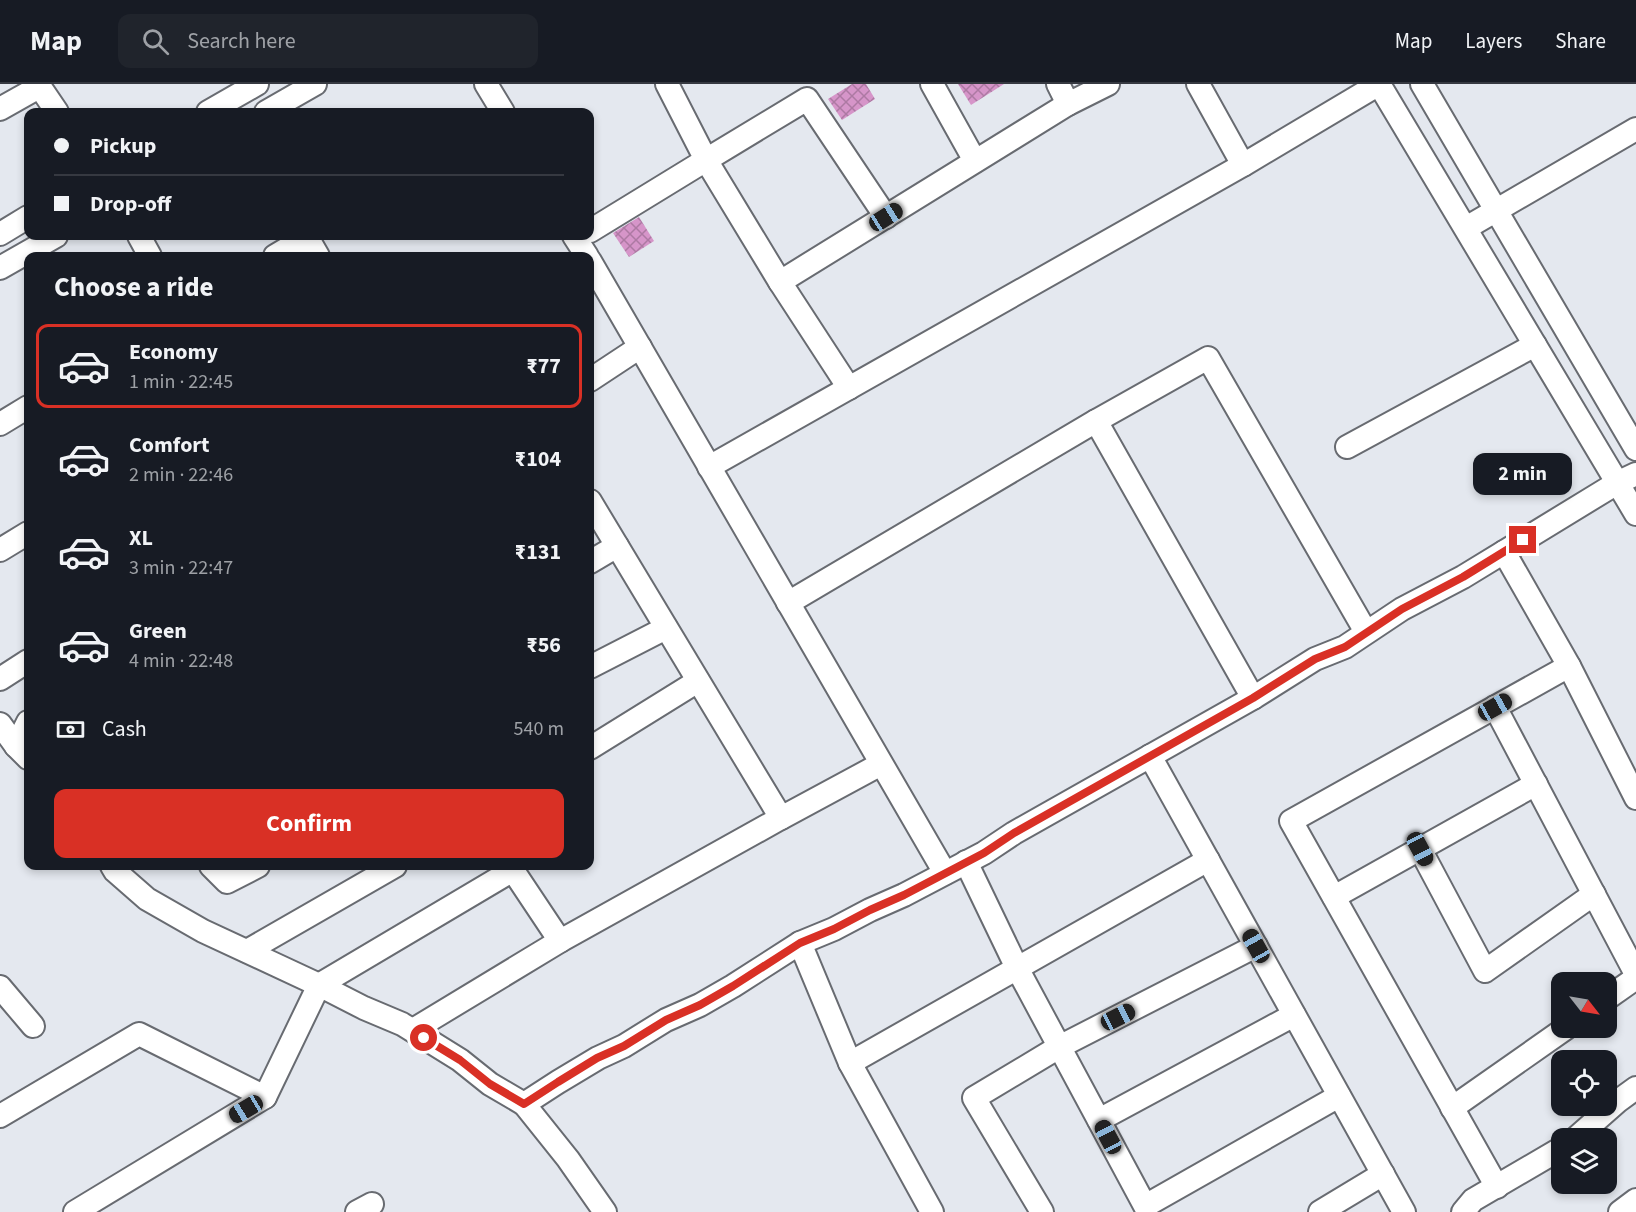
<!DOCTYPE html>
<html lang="en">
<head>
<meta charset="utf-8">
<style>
	:root { --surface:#171b24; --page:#20242c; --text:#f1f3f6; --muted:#9ea1a6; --line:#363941; --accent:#d93025 }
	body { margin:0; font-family:"Source Sans 3",sans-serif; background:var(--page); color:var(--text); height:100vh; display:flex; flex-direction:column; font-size:22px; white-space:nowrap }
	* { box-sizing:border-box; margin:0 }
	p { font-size:20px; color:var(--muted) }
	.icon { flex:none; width:33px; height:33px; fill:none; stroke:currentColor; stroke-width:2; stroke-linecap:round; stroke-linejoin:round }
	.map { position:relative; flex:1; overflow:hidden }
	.details { position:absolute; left:24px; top:168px; width:570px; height:618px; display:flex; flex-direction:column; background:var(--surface); border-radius:12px; box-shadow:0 3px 9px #0003 }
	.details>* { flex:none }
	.banner { position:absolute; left:24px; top:24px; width:570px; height:132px; border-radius:12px; box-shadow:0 3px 9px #0003; display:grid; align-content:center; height:132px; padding:0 30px; background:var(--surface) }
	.needle { width:39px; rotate:121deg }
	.fabs { position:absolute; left:1551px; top:888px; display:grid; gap:12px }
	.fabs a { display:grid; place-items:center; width:66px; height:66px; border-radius:12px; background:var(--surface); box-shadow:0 3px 9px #0003; font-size:30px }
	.end { position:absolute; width:27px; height:27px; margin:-14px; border:8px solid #d93025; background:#fff; box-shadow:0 0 0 3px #fff }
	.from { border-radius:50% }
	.bubble { position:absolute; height:42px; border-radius:12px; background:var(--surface); box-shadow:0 3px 9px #0003; font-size:20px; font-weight:700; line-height:42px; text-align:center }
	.car { position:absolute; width:18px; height:36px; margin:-18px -9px; border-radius:8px; box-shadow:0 0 4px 2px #0007; background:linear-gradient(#222 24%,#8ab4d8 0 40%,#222 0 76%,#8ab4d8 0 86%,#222 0) }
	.banner b { display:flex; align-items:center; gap:21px; height:57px; font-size:22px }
	.banner b+b { border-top:2px solid var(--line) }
	.banner i { width:15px; height:15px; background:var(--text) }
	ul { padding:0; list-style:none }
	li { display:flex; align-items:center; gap:18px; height:84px; margin:0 12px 9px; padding:0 18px; border:3px solid transparent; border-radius:12px }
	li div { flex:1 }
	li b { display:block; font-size:22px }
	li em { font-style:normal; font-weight:700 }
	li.on { border-color:var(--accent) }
	li>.icon { width:54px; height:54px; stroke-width:1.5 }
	h2 { padding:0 30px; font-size:27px; line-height:72px }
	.pay { display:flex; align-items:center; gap:15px; height:66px; padding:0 30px; font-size:22px }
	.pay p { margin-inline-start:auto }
	.cta { display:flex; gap:12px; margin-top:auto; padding:12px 30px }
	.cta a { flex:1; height:69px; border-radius:12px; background:var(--accent); color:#fff; font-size:24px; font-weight:700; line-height:69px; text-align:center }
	header { display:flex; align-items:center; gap:36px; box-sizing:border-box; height:84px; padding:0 30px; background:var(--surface); border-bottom:2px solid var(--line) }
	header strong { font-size:28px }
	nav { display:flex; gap:33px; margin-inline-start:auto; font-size:21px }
	.search { width:420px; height:54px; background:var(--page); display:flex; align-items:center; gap:15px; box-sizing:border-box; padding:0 21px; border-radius:12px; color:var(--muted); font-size:22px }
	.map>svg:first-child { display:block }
	.building { fill:url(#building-cross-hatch) }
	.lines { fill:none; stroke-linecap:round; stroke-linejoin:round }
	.minor-casing { stroke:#686b71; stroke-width:26 }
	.minor { stroke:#fff; stroke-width:22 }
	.route { stroke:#d93025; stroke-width:8 }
</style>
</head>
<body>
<header>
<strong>Map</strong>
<div class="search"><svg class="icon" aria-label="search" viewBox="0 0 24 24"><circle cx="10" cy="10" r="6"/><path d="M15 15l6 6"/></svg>Search here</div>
<nav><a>Map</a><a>Layers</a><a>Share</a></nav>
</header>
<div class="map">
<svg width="1636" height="1128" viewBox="0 0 1636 1128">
	<defs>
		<pattern id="building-cross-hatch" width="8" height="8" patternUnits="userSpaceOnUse" patternTransform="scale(1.5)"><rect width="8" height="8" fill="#d695c9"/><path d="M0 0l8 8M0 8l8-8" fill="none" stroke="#ad79a3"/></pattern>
	</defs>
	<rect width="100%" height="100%" fill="#e4e8ef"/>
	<!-- building -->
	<g class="building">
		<polygon points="852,0 866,0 875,15 842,36 828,15"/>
		<polygon points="958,0 1004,0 971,21"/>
		<polygon points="639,133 654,157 629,173 613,149"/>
	</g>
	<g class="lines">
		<!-- minor casing -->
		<g class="minor-casing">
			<g id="minor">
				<polyline points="38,0 57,28"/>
				<polyline points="486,0 503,28"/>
				<polyline points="932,0 975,77"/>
				<polyline points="1058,0 1068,20 1108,0"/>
				<polyline points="1198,0 1243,81"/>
				<polyline points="1379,0 1636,430"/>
				<polyline points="1422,0 1636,365"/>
				<polyline points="0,25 39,3"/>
				<polyline points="208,28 257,0"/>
				<polyline points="266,28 315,0"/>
				<polyline points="1466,144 1636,45"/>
				<polyline points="590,147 706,76 667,0"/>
				<polyline points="0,150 28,133"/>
				<polyline points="139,152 150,172"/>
				<polyline points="574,152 587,172"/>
				<polyline points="275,172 307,153 318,172"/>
				<polyline points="590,177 945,789"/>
				<polyline points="0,184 56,152"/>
				<polyline points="780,198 706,76 807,15 886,133"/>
				<polyline points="590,296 640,263"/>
				<polyline points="849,304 780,198 1068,20"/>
				<polyline points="1096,337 1208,274 1366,548"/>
				<polyline points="0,340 28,323"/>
				<polyline points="1347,363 1535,261"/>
				<polyline points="709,383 1243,81 1379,0"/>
				<polyline points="590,417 781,734 881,680"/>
				<polyline points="0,466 28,449"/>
				<polyline points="1504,468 1569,582"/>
				<polyline points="590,478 617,462"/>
				<polyline points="788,519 1096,337 1253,614"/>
				<polyline points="590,583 666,544"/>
				<polyline points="0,595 28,577"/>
				<polyline points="1495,623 1636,890"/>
				<polyline points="0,640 16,662 28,674"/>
				<polyline points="16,662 28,638"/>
				<polyline points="590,664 698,597"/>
				<polyline points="1150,672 1404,1128"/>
				<polyline points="1420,765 1485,887 1594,810"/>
				<polyline points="966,778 1017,884 1145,1122 1339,1012"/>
				<polyline points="112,782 115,787 147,815 203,847 319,901 364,924 402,940 460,976 490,1000 524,1020 558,998 598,974 624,962 666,936 700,921 733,902 800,859 834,845 870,826 904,811 984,769 1014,749 1253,614 1315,575 1345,563 1402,525 1463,493 1617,399 1636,390"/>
				<polyline points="211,782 227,798 258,782"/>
				<polyline points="510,782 560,857 781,734"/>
				<polyline points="1334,813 1536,700"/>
				<polyline points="800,859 850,979"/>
				<polyline points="247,867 395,782"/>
				<polyline points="0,903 33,942"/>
				<polyline points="1606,915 1636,894"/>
				<polyline points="413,946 560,857"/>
				<polyline points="524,1020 568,1075 605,1128"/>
				<polyline points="1452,1024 1566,944"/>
				<polyline points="0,1032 139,950 265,1013"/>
				<polyline points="1099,1036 1294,931"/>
				<polyline points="1576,1054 1618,1017 1636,1004"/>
				<polyline points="1497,1103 1291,737 1569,582 1636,714"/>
				<polyline points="75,1128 265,1013 319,901 513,786"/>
				<polyline points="357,1128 372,1120"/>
				<polyline points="932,1128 850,979 1208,776"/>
				<polyline points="1042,1128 974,1014 1059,963 1256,862"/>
				<polyline points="1320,1128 1383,1090"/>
				<polyline points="1463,1128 1473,1116 1562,1064"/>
				<polyline points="1620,1128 1636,1116"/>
			</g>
		</g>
		<!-- minor -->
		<use href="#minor" class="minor"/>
	</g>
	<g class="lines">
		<!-- route -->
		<polyline class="route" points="424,954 460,976 490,1000 524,1020 558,998 597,974 624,962 666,936 700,921 733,902 800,859 834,845 870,826 904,811 984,769 1014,749 1253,614 1315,575 1345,563 1402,525 1463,493 1523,456"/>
	</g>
</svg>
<div class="fabs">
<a><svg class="needle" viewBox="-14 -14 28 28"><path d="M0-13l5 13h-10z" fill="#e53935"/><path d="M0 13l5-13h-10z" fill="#9ea1a6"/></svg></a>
<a><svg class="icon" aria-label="locate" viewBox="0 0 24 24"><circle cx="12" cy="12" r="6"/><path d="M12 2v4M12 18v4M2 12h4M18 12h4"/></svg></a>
<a><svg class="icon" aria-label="layers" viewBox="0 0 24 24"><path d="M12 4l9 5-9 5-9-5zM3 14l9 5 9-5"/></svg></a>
</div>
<i class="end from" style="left:424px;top:954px"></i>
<i class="end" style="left:1523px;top:456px"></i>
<div class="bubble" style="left:1473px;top:369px;width:99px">2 min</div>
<i class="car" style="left:886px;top:133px;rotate:58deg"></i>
<i class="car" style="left:1495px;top:623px;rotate:61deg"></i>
<i class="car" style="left:1420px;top:765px;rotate:152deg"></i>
<i class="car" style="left:1256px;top:862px;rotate:331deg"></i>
<i class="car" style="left:1118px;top:933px;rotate:63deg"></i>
<i class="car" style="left:246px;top:1025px;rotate:239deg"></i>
<i class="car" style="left:1108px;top:1053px;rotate:332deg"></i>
<div class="banner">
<b><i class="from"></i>Pickup</b>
<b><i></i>Drop-off</b>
</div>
<section class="details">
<h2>Choose a ride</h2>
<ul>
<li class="on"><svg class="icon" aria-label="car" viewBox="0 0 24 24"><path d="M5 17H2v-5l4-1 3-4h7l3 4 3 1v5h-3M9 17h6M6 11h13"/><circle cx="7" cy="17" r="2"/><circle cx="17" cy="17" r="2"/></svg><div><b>Economy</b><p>1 min · 22:45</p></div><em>₹77</em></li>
<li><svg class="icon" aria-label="car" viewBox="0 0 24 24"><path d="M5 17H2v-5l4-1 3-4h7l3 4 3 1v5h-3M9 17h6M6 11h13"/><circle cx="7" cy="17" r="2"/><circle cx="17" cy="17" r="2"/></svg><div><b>Comfort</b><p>2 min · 22:46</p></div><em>₹104</em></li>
<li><svg class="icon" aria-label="car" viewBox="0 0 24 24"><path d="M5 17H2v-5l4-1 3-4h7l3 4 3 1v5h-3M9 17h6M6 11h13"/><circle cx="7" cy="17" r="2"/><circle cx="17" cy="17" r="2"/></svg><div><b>XL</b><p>3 min · 22:47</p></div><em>₹131</em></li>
<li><svg class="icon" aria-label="car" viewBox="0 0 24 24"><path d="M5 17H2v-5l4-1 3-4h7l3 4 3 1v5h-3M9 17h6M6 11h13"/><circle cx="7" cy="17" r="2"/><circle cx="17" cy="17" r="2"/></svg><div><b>Green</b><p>4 min · 22:48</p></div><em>₹56</em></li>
</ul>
<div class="pay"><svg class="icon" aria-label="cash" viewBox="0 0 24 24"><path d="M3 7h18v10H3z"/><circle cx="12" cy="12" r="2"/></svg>Cash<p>540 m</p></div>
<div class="cta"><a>Confirm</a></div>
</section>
</div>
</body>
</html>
